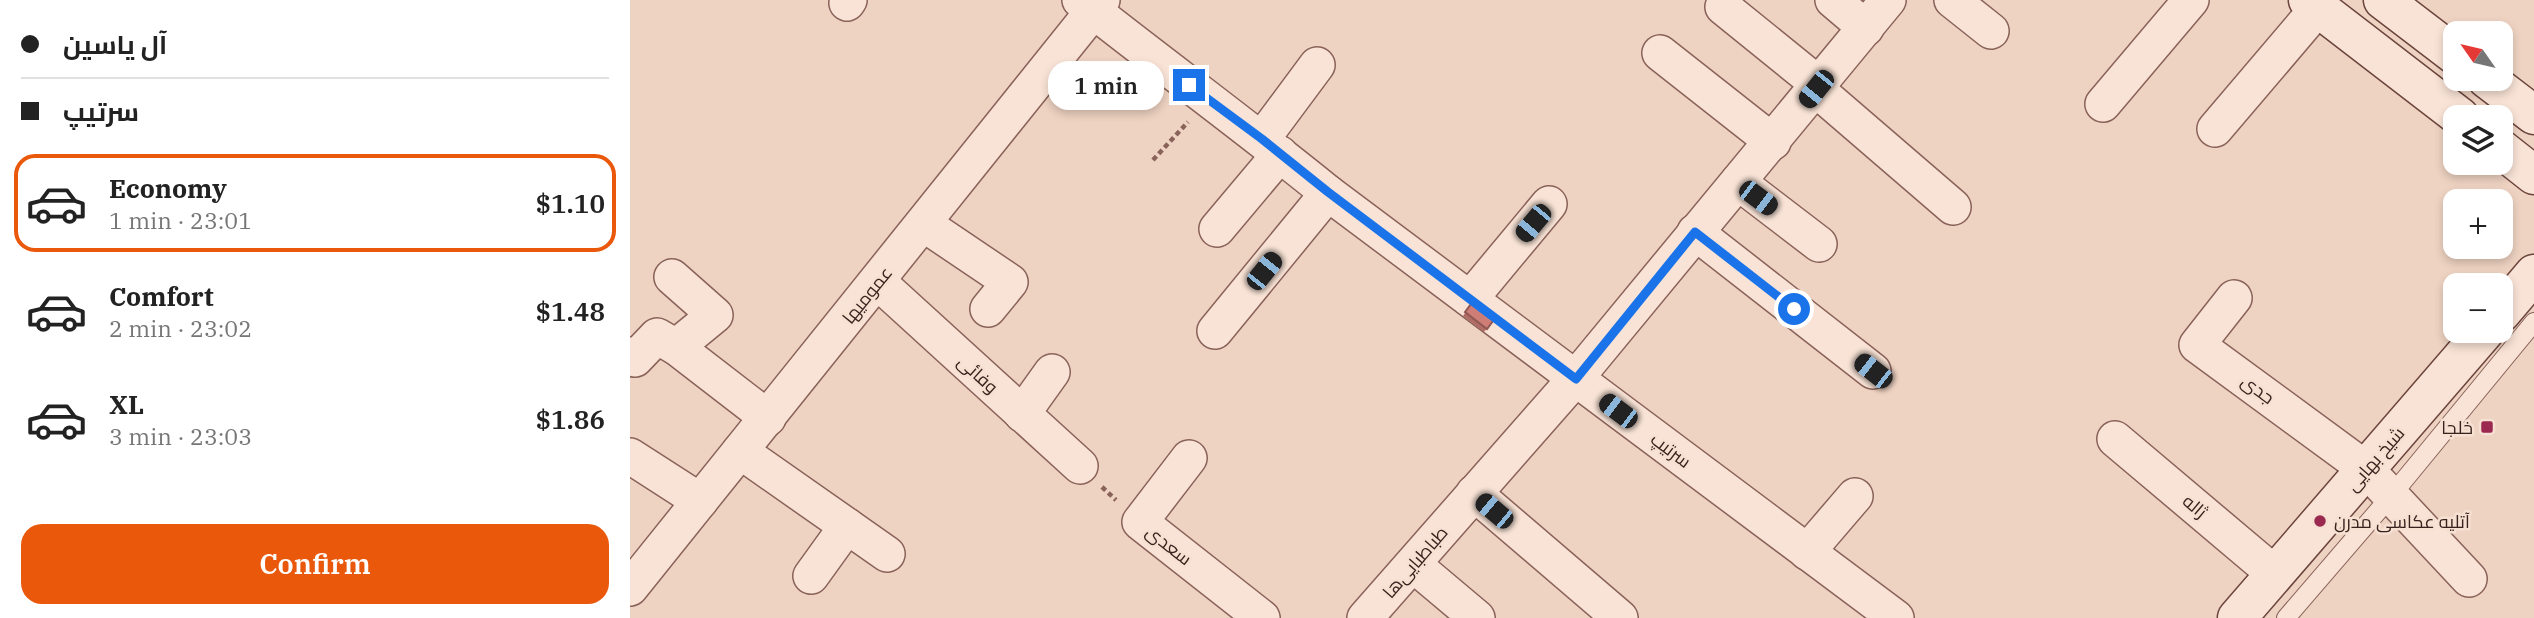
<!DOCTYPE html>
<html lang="en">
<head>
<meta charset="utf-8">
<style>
	:root { --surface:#fff; --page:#f6f6f6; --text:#222; --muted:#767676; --line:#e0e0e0; --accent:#ea580c }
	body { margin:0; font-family:"IBM Plex Serif",Cairo,serif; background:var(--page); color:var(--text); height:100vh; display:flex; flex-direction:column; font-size:26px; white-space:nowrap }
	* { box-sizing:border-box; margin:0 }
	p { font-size:23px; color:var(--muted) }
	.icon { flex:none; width:38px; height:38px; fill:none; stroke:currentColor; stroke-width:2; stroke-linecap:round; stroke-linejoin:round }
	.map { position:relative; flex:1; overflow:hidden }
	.panel { display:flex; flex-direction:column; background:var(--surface); width:630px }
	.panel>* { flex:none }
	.guide { display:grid; align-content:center; height:154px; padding:0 21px; background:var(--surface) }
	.needle { width:46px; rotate:304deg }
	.buttons { position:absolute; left:1813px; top:21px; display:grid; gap:14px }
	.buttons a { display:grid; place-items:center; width:70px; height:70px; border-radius:14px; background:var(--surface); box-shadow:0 4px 10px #0003; font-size:35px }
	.end { position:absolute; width:32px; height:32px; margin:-16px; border:9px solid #1a73e8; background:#fff; box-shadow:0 0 0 4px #fff }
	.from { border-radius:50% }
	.bubble { position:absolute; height:49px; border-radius:21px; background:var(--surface); box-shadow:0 4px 10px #0003; font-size:23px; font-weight:600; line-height:49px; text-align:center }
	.car { position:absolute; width:21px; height:42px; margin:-21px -10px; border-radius:9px; box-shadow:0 0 5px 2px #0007; background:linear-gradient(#222 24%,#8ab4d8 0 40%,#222 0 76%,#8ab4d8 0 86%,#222 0) }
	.guide b { display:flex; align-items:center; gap:24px; height:66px; font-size:26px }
	.guide b+b { border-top:2px solid var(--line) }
	.guide i { width:18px; height:18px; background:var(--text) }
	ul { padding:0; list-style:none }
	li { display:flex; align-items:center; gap:21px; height:98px; margin:0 14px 10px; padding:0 7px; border:4px solid transparent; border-radius:21px }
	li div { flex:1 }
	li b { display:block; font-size:26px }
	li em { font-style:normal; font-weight:600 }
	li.active { border-color:var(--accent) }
	li>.icon { width:63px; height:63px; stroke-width:1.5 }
	.cta { display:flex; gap:14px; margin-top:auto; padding:14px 21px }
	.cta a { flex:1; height:80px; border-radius:21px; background:var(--accent); color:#fff; font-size:28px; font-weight:600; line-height:80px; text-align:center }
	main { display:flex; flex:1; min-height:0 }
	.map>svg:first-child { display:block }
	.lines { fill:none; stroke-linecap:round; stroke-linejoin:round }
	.lane-casing { stroke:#896259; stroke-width:20 }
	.street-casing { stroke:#896259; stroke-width:38 }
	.secondary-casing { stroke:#6b443c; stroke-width:41 }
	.path { stroke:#896259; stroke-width:4.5; stroke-dasharray:5 3.5; stroke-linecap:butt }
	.lane { stroke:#f9e3d6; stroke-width:18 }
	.street { stroke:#f9e3d6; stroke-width:35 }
	.secondary { stroke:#f9e3d6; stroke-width:38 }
	.wall { fill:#b16c66 }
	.building { fill:#ce7e77; stroke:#905853; stroke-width:2 }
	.route { stroke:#1a73e8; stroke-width:9 }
	.poi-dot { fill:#9a284f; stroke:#f6e0d2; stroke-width:2.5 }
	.labels { text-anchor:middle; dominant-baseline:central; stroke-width:5; stroke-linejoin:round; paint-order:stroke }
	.street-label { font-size:18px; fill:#39221d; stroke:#f6e0d2 }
	.poi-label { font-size:18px; fill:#39221d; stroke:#f6e0d2; text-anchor:end }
</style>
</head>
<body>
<main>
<section class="panel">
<div class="guide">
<b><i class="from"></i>آل یاسین</b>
<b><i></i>سرتیپ</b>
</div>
<ul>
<li class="active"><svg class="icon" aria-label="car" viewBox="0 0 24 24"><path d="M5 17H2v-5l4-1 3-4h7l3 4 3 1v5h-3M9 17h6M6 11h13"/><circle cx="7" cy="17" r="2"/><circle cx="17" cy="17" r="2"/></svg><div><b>Economy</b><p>1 min · 23:01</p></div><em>$1.10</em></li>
<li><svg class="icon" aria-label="car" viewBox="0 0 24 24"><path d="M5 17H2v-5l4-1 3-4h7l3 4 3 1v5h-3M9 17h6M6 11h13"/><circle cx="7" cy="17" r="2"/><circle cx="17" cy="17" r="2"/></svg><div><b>Comfort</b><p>2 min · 23:02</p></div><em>$1.48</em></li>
<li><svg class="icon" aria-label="car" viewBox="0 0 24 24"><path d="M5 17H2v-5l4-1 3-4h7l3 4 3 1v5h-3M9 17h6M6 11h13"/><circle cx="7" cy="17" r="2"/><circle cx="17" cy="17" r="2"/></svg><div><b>XL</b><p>3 min · 23:03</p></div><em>$1.86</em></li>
</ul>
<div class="cta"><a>Confirm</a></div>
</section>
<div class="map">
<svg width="1904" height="618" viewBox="0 0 1904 618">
	<rect width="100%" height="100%" fill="#efd3c2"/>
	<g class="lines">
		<!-- lane casing -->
		<g class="lane-casing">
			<polyline id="lane" points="1656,618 1761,496 1904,322"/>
		</g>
		<!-- street casing -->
		<g class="street-casing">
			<g id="street">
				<path d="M 450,0 C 532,65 617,127 698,193 L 1266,618"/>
				<polyline points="1203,0 1236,28"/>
				<polyline points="1322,0 1361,31"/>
				<polyline points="217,3 219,0"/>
				<polyline points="1093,7 1182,79 1186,89 1323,207"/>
				<polyline points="1030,53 1143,142"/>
				<polyline points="1473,104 1561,0"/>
				<polyline points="1585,129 1688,8"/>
				<polyline points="632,139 687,65"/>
				<polyline points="1108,182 1189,244"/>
				<polyline points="294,224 380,282 358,309"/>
				<polyline points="587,229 650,154"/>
				<polyline points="1065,232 1243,371"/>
				<polyline points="42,277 85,315 46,347"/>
				<polyline points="247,281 450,466"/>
				<polyline points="1604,298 1567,345 1736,469 1839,579"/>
				<polyline points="840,299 919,204"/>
				<polyline points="585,331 698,193"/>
				<polyline points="0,355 5,359 27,336 46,347 138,418"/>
				<polyline points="392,414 422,372"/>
				<polyline points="1485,439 1645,574"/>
				<polyline points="110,451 257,554"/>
				<polyline points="0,456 70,501"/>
				<polyline points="559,458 510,522 632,618"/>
				<polyline points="844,493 990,618"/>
				<polyline points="1177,552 1225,496"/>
				<polyline points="784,565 847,618"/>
				<polyline points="181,576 217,526"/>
				<polyline points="0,588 472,0"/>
				<polyline points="735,618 945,379 1258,0"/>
			</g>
		</g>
		<!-- secondary casing -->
		<g class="secondary-casing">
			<g id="secondary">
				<polyline points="1678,0 1830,117"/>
				<polyline points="1753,0 1825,55"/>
				<polyline points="1857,79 1904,115"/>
				<polyline points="1871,149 1904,175"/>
				<polyline points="1871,313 1904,274"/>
				<polyline points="1607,618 1855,331"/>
			</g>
		</g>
		<!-- path -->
		<g class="path">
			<polyline points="523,160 558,122"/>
			<polyline points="472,487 486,500"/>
		</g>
		<!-- lane -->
		<use href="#lane" class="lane"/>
		<!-- street -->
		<use href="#street" class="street"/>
		<!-- secondary -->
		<use href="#secondary" class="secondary"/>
	</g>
	<!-- wall -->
	<polygon class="wall" points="844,300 866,317 854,332 833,316"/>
	<!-- building -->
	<polygon class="building" points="844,300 866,317 857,329 835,312"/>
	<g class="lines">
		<!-- route -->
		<polyline class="route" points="559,85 632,139 698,192 946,379 1065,232 1164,309"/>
	</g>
	<!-- markers -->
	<g class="poi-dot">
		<rect x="1850" y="420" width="14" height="14" rx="3.5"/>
		<circle cx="1690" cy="521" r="7"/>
	</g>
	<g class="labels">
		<!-- street labels -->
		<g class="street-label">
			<text transform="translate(237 295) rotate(-51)">عمومیها</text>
			<text transform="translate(348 374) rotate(42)">وفائی</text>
			<text transform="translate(1628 389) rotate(36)">جدی</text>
			<text transform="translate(1041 450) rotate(37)">سرتیپ</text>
			<text transform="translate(1745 459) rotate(-49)">شیخ بهایی</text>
			<text transform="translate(1565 506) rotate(40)">ژاله</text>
			<text transform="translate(539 545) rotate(38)">سعدی</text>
			<text transform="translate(785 562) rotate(-49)">طباطبایی‌ها</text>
		</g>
		<!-- poi labels -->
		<g class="poi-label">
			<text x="1843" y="427">خلجا</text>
			<text x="1704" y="521" text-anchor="start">آتلیه عکاسی مدرن</text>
		</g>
	</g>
</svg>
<div class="buttons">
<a><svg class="needle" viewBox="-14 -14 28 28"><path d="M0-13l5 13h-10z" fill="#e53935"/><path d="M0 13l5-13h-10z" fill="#767676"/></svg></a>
<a><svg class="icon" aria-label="layers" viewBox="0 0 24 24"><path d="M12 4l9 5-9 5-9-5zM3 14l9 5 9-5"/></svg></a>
<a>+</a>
<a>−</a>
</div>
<i class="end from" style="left:1164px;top:309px"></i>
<i class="end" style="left:559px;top:85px"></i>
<div class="bubble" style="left:418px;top:61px;width:116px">1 min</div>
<i class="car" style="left:1186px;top:89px;rotate:219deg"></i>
<i class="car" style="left:1128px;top:198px;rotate:127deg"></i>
<i class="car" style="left:903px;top:223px;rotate:220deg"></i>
<i class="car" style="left:634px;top:271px;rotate:39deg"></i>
<i class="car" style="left:1243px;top:371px;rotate:308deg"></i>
<i class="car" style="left:988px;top:411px;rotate:307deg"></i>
<i class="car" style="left:864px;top:511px;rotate:310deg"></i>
</div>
</main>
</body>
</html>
